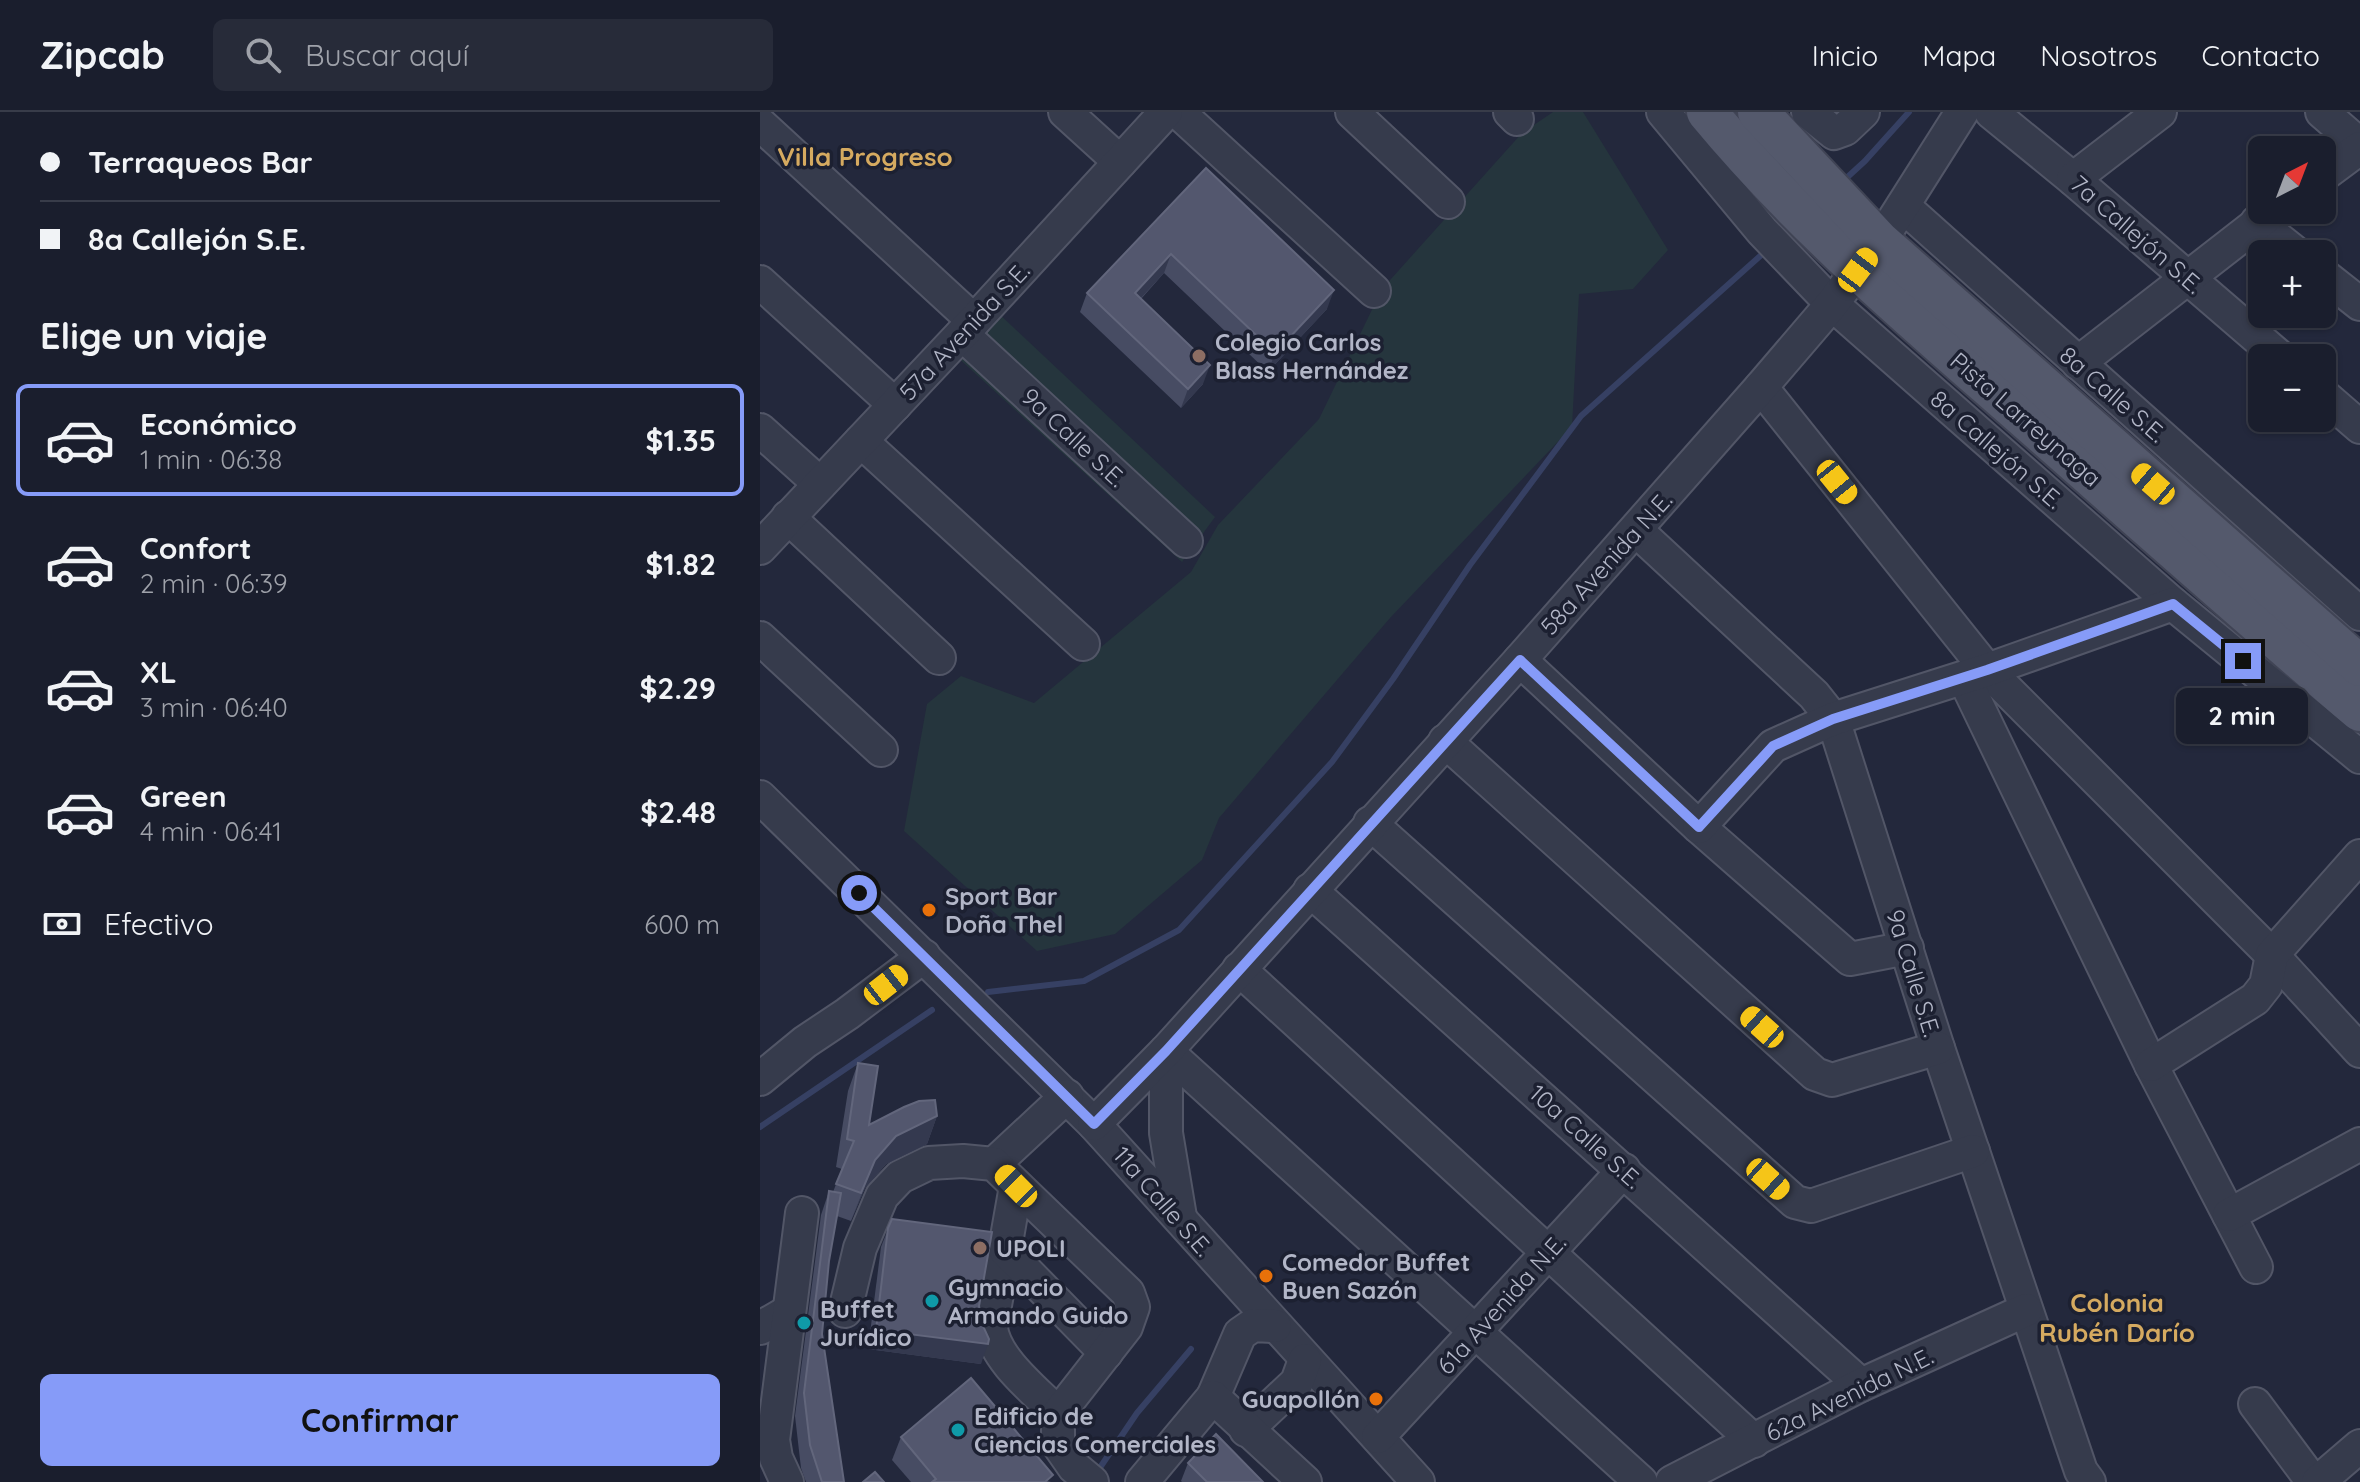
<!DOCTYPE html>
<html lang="es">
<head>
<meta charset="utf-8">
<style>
	:root { --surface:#1a1e2d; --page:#272b39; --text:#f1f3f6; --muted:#9fa2aa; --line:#383c49; --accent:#869bf8 }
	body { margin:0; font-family:Quicksand,sans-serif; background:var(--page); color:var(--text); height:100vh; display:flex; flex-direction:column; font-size:30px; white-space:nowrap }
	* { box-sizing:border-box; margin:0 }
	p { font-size:26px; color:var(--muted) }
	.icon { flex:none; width:44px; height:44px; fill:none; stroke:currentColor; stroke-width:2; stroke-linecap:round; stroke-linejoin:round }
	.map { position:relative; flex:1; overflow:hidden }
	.side { display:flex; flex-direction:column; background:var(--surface); width:760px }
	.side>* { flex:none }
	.banner { display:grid; align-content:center; height:176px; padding:0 40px; background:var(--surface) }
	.needle { width:52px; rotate:42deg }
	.controls { position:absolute; left:1488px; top:24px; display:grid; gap:16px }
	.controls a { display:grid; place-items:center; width:88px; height:88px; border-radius:12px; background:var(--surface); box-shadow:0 2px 6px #0004,0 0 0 2px var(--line); font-size:40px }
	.end { position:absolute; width:36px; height:36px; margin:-18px; border:10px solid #869bf8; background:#111; box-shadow:0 0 0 4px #111 }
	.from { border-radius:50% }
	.bubble { position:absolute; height:56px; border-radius:12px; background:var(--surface); box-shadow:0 2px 6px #0004,0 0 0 2px var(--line); font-size:26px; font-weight:800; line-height:56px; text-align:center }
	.car { position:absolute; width:24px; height:48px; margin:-24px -12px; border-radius:10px; box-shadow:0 0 6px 2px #0007; background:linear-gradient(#f5c518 24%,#345 0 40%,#f5c518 0 76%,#345 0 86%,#f5c518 0) }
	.banner b { display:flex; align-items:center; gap:28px; height:76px; font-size:30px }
	.banner b+b { border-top:2px solid var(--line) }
	.banner i { width:20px; height:20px; background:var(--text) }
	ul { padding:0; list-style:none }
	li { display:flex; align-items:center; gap:24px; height:112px; margin:0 16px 12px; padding:0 24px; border:4px solid transparent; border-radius:12px }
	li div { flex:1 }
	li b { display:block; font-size:30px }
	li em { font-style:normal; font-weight:800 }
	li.current { border-color:var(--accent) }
	li>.icon { width:72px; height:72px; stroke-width:1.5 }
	h2 { padding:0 40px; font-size:36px; line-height:96px }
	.pay { display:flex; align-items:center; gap:20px; height:88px; padding:0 40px; font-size:30px }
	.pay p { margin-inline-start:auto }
	.cta { display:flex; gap:16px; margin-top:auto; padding:16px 40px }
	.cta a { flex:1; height:92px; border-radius:12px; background:var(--accent); color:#111; font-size:32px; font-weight:800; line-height:92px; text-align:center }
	header { display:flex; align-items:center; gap:48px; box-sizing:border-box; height:112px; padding:0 40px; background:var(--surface); border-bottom:2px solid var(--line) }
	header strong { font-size:38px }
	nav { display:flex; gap:44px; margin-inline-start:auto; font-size:28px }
	.search { width:560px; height:72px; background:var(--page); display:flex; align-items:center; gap:20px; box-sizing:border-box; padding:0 28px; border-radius:12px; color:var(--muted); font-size:30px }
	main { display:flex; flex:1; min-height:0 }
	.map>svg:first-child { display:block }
	.green { fill:#25353d }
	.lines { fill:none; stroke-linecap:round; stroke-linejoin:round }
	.stream { stroke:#364063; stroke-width:6 }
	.minor-casing { stroke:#525667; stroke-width:36 }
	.major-casing { stroke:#404455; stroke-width:44 }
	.minor { stroke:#363b4c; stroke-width:32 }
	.major { stroke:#54596c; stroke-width:40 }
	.wall { fill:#474c63 }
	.shaded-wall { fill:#34394f }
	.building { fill:#53576e; stroke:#62667c; stroke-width:2 }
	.route { stroke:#869bf8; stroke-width:10 }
	.education-dot { fill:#8d6e63; stroke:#1c2031; stroke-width:3 }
	.food-dot { fill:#e8710a; stroke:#1c2031; stroke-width:3 }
	.culture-dot { fill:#0f9aa8; stroke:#1c2031; stroke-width:3 }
	.labels { text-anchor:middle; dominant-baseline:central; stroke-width:7; stroke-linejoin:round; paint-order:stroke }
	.street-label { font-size:24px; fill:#b2b6c7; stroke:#1c2031 }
	.poi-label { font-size:24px; font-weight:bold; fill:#b2b6c7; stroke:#1c2031; text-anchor:start }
	.neighbourhood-label { font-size:26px; font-weight:bold; fill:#d5aa60; stroke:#1c2031 }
</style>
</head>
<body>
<header>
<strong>Zipcab</strong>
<div class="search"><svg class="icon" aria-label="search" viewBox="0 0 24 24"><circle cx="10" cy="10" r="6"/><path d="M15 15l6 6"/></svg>Buscar aquí</div>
<nav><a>Inicio</a><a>Mapa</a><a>Nosotros</a><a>Contacto</a></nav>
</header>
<main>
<section class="side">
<div class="banner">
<b><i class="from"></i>Terraqueos Bar</b>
<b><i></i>8a Callejón S.E.</b>
</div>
<h2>Elige un viaje</h2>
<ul>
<li class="current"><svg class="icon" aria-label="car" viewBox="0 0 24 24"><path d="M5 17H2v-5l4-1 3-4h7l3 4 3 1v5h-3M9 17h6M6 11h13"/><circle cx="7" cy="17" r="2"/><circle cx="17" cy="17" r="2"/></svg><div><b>Económico</b><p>1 min · 06:38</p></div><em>$1.35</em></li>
<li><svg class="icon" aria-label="car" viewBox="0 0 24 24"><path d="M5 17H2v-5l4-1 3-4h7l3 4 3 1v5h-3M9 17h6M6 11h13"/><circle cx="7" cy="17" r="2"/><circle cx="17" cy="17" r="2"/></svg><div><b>Confort</b><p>2 min · 06:39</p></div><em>$1.82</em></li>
<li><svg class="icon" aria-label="car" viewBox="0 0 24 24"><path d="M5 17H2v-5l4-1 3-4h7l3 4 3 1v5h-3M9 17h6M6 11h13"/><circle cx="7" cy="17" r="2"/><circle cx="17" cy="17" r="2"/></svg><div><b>XL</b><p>3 min · 06:40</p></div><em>$2.29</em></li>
<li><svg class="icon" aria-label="car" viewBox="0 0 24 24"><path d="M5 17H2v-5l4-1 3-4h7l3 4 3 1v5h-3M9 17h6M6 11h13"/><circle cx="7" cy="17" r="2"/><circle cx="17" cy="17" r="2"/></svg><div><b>Green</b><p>4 min · 06:41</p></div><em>$2.48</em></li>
</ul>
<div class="pay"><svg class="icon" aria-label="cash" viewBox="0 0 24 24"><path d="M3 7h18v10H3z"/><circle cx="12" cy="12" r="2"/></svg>Efectivo<p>600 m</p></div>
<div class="cta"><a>Confirmar</a></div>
</section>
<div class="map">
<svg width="1600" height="1370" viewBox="0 0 1600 1370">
	<rect width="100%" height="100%" fill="#23283c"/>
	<!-- green -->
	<g class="green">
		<polygon points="793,0 823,0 908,138 873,177 819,182 812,315 630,506 459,706 442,748 355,822 277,839 144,719 167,592 201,564 274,591 431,460 458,413 559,307 622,177 762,21"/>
		<polygon points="235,198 455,405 422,450 195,243"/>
	</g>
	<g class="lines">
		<!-- stream -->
		<g class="stream">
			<polyline points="1081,71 1105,49 1149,0"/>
			<polyline points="228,880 324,869 419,818 572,650 633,567 710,453 821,304 1008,137"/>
			<polyline points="0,1015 172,898"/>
			<polyline points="337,1360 377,1301 431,1237"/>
		</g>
		<!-- minor casing -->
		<g class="minor-casing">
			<g id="minor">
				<polyline points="305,0 360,50"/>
				<polyline points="418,0 614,179"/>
				<polyline points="592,0 688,90"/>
				<polyline points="750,0 757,7"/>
				<polyline points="903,0 1002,119 1072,192 1413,492 1600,645"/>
				<polyline points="1048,0 1074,21 1085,17 1103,0"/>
				<polyline points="1231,0 1313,67 1521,246"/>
				<polyline points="1562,0 1600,33"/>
				<polyline points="0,12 214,209"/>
				<polyline points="1562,64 1600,36"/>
				<polyline points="1313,67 1400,0"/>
				<polyline points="1143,94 1600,502"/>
				<polyline points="1497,110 1537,142"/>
				<polyline points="1562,162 1600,192"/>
				<polyline points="0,170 135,293"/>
				<polyline points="202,222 426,429"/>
				<polyline points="1318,251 1515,98"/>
				<polyline points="1001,275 1227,558 1512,843 1600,939"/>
				<polyline points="1562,282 1600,315"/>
				<polyline points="0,318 60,372"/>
				<polyline points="101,329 323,532"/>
				<polyline points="28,405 179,546"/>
				<polyline points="876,418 1054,583 1073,607 1178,936 1321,1359 1329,1370"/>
				<polyline points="0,436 214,209 406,0"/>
				<polyline points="0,526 121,638"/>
				<polyline points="760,548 939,715 1090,847 1147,836"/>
				<polyline points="1204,566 1391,953 1496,1155"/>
				<polyline points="685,629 1055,962 1072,968 1178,936"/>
				<polyline points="0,685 334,1012 658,1370"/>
				<polyline points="610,711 1035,1090 1051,1094 1213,1039"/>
				<polyline points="939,715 1013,634 1073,607 1227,558 1413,492"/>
				<polyline points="550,778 1101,1273"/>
				<polyline points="479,857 994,1329"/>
				<polyline points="406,939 881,1370"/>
				<polyline points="406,939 406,1021 420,1105"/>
				<polyline points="1391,953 1495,887 1506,873 1512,843 1600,744"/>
				<polyline points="0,967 45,930 87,902 164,844"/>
				<polyline points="334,1012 406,939 760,548 1001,275 1072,192 1126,120 1202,0"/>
				<polyline points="234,1052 307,984"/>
				<path d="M 256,1074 L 231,1216 C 235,1248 277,1280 298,1302"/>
				<polyline points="1469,1103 1600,1032"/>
				<polyline points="246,1139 346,1241"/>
				<polyline points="85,1199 100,1136 122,1084 140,1065 169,1051 203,1049 234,1052 368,1181 373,1195 366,1215 298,1302 298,1332 314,1355 332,1370"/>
				<polyline points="0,1216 28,1200"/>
				<polyline points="453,1285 480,1222 493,1213 515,1214"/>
				<polyline points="1495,1292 1553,1370"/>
				<polyline points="486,1318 537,1270 545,1248"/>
				<polyline points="618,1325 864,1058"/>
				<polyline points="27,1370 16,1346 13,1328 42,1101"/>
				<polyline points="382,1370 453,1285 545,1370"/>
				<polyline points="912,1370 1101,1273 1266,1198"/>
				<polyline points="1558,1370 1600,1334"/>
			</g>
		</g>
		<!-- major casing -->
		<g class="major-casing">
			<g id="major">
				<path d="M 947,0 C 1037,109 1146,202 1252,295 C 1368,397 1482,499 1600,599"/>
				<polyline points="998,0 1119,129 1600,554"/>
			</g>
		</g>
		<!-- minor -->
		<use href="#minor" class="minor"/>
		<!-- major -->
		<use href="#major" class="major"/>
	</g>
	<!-- wall -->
	<g class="wall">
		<polygon points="446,56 567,197 508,260 404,161 381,187 443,272 421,296 320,200 327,181"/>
		<polygon points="98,951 109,1013 177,1004 167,1032 126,1052 105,1076 91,1109 77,1104 69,1149 62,1222 84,1370 46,1370 41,1356 35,1304 61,1103 69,1079 73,1080 82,1057 76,1055 88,979"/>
		<polygon points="132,1107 219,1194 223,1214 221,1252 108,1237 121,1135"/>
		<polygon points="141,1325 291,1370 151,1370 132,1348"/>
		<polygon points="428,1351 503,1370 422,1370 421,1369"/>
	</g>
	<!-- shaded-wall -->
	<g class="shaded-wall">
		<polygon points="411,142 404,161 368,200 375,181"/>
		<polygon points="574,178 567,197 508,260 515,241"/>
		<polygon points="450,253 443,272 421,296 428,277"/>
		<polygon points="177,1004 167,1032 126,1052 105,1076 91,1109 115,1048 136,1024"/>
		<polygon points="116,1218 228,1232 221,1252 108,1237"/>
	</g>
	<!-- building -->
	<g class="building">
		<polygon points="446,56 574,178 515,241 411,142 375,181 450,253 428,277 327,181"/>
		<polygon points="98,951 118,954 109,1013 144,995 159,989 175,988 177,1004 136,1024 115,1048 101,1081 76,1072 94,1029 87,1027"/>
		<polygon points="69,1079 81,1081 69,1149 62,1222 84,1370 62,1370 50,1333 44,1281"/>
		<polygon points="132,1107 232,1120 219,1194 223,1214 229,1227 228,1232 116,1218 128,1116"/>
		<polygon points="211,1266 293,1363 285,1370 172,1370 176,1367 141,1325"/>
		<polygon points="456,1322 503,1370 447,1370 428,1351"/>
		<polygon points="115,1360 124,1370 103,1370"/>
	</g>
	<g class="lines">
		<!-- route -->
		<polyline class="route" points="99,781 334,1012 406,939 760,548 939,715 1013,634 1073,607 1227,558 1413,492 1483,549"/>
	</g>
	<!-- markers -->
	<g class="education-dot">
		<circle cx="439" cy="244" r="8"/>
		<circle cx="220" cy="1136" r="8"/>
	</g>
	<g class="food-dot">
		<circle cx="169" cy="798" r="8"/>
		<circle cx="506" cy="1164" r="8"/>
		<circle cx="616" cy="1287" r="8"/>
	</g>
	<g class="culture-dot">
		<circle cx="172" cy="1189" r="8"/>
		<circle cx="44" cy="1211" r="8"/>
		<circle cx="198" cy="1318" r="8"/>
	</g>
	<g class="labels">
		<!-- street labels -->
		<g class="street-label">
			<text transform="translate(1377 122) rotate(41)">7a Callejón S.E.</text>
			<text transform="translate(204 219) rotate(-47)">57a Avenida S.E.</text>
			<text transform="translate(1353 282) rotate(41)">8a Calle S.E.</text>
			<text transform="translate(1266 307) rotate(41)">Pista Larreynaga</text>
			<text transform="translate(314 325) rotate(43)">9a Calle S.E.</text>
			<text transform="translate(1237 337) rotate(41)">8a Callejón S.E.</text>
			<text transform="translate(846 451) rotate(-48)">58a Avenida N.E.</text>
			<text transform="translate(1154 861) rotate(73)">9a Calle S.E.</text>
			<text transform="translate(826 1024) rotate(42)">10a Calle S.E.</text>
			<text transform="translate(403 1089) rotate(49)">11a Calle S.E.</text>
			<text transform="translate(741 1192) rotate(-48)">61a Avenida N.E.</text>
			<text transform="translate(1089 1282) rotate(-26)">62a Avenida N.E.</text>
		</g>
		<!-- poi labels -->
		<g class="poi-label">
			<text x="455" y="230">Colegio Carlos<tspan x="455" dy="28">Blass Hernández</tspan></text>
			<text x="185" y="784">Sport Bar<tspan x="185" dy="28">Doña Thel</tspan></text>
			<text x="236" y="1136">UPOLI</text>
			<text x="522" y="1150">Comedor Buffet<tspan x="522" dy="28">Buen Sazón</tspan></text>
			<text x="188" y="1175">Gymnacio<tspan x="188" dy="28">Armando Guido</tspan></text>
			<text x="60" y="1197">Buffet<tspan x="60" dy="28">Jurídico</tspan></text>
			<text x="600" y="1287" text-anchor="end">Guapollón</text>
			<text x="214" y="1304">Edificio de<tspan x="214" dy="28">Ciencias Comerciales</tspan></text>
		</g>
		<!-- neighbourhood labels -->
		<g class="neighbourhood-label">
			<text x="105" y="44">Villa Progreso</text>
			<text x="1357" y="1190">Colonia<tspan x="1357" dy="30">Rubén Darío</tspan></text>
		</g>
	</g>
</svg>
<div class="controls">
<a><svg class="needle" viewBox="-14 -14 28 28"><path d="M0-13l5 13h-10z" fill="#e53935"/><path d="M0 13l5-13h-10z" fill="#9fa2aa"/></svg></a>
<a>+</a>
<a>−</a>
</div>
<i class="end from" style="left:99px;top:781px"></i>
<i class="end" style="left:1483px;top:549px"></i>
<div class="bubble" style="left:1416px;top:576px;width:132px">2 min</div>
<i class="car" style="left:1098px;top:158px;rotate:37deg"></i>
<i class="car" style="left:1077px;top:370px;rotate:141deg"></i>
<i class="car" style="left:1393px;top:372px;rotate:311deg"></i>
<i class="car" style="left:126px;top:873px;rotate:52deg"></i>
<i class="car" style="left:1002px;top:915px;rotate:312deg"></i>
<i class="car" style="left:1008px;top:1067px;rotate:132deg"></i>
<i class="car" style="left:256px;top:1074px;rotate:315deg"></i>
</div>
</main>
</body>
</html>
